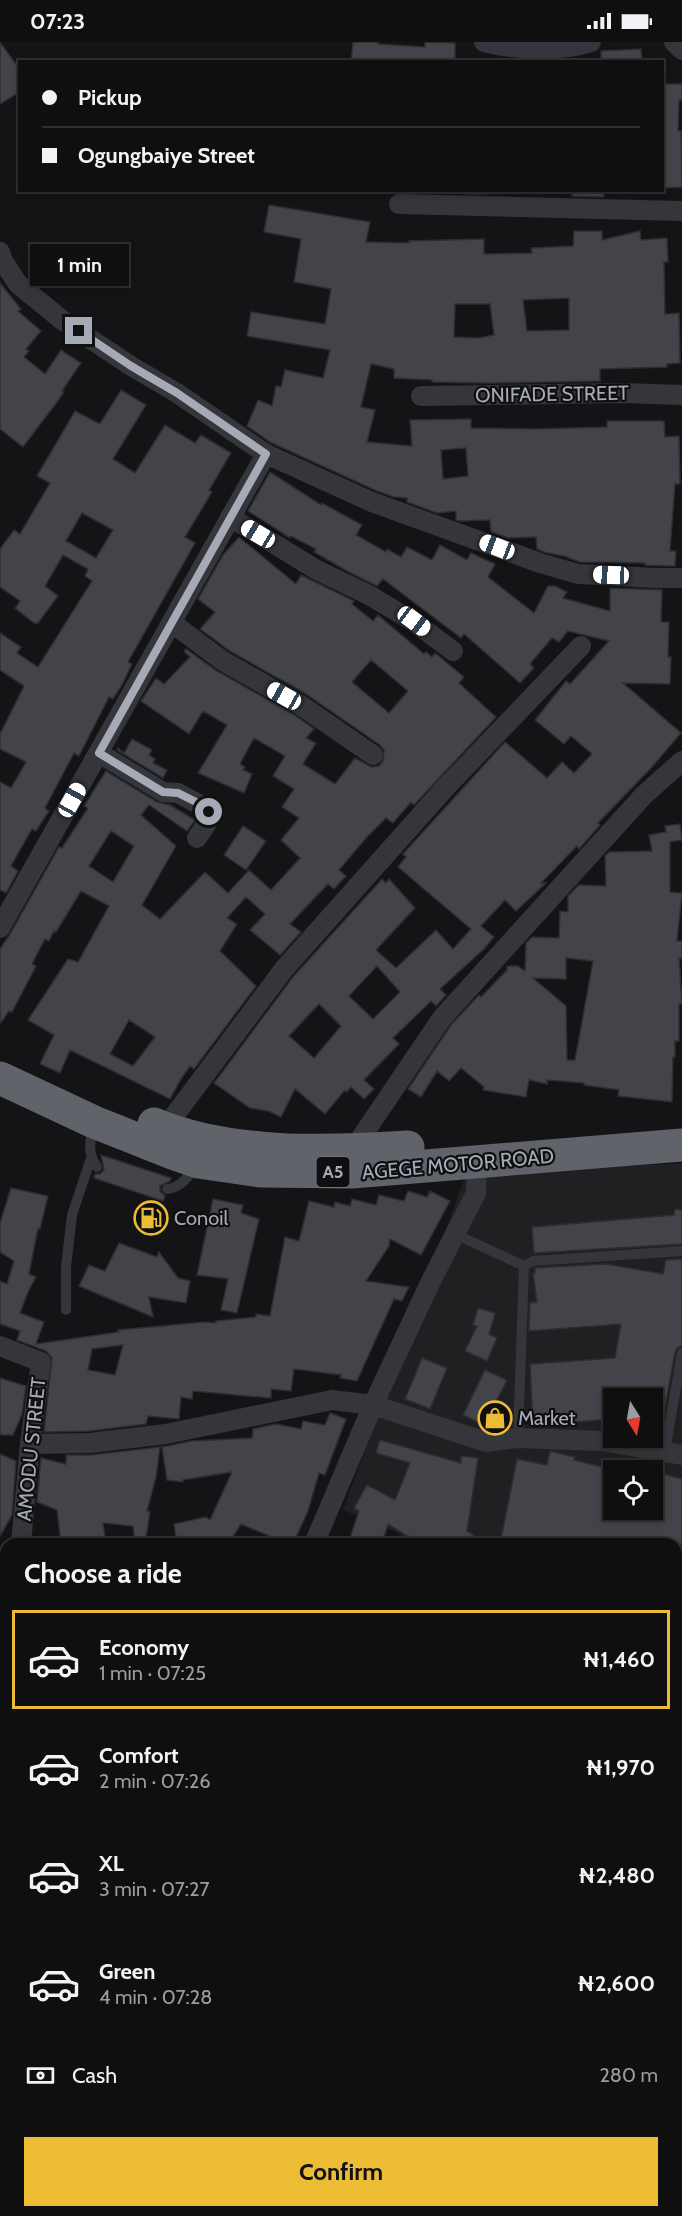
<!DOCTYPE html>
<html lang="en">
<head>
<meta charset="utf-8">
<style>
	:root { --surface:#0f0f10; --page:#1d1d1e; --text:#f1f3f6; --muted:#9b9c9f; --line:#2f2f30; --accent:#edbc35 }
	body { margin:0; font-family:Cabin,sans-serif; background:var(--page); color:var(--text); height:100vh; display:flex; flex-direction:column; font-size:22px; white-space:nowrap }
	* { box-sizing:border-box; margin:0 }
	p { font-size:20px; color:var(--muted) }
	.icon { flex:none; width:33px; height:33px; fill:none; stroke:currentColor; stroke-width:2; stroke-linecap:round; stroke-linejoin:round }
	.map { position:relative; flex:1; overflow:hidden }
	.details { position:absolute; left:0px; top:1496px; width:682px; height:680px; display:flex; flex-direction:column; background:var(--surface); border-radius:18px 18px 0 0; box-shadow:0 3px 9px #0003,0 0 0 2px var(--line) }
	.details>* { flex:none }
	.guide { position:absolute; left:18px; top:18px; width:646px; height:132px; border-radius:0px; box-shadow:0 3px 9px #0003,0 0 0 2px var(--line); display:grid; align-content:center; height:132px; padding:0 24px; background:var(--surface) }
	.needle { width:39px; rotate:169deg }
	.controls { position:absolute; left:603px; top:1346px; display:grid; gap:12px }
	.controls a { display:grid; place-items:center; width:60px; height:60px; border-radius:0px; background:var(--surface); box-shadow:0 3px 9px #0003,0 0 0 2px var(--line); font-size:30px }
	.end { position:absolute; width:27px; height:27px; margin:-14px; border:8px solid #a6aab6; background:#111; box-shadow:0 0 0 3px #111 }
	.from { border-radius:50% }
	.bubble { position:absolute; height:42px; border-radius:0px; background:var(--surface); box-shadow:0 3px 9px #0003,0 0 0 2px var(--line); font-size:20px; font-weight:800; line-height:42px; text-align:center }
	.car { position:absolute; width:18px; height:36px; margin:-18px -9px; border-radius:8px; box-shadow:0 0 4px 2px #0007; background:linear-gradient(#fff 24%,#345 0 40%,#fff 0 76%,#345 0 86%,#fff 0) }
	.guide b { display:flex; align-items:center; gap:21px; height:57px; font-size:22px }
	.guide b+b { border-top:2px solid var(--line) }
	.guide i { width:15px; height:15px; background:var(--text) }
	ul { padding:0; list-style:none }
	li { display:flex; align-items:center; gap:18px; height:99px; margin:0 12px 9px; padding:0 12px; border:3px solid transparent; border-radius:0px }
	li div { flex:1 }
	li b { display:block; font-size:22px }
	li em { font-style:normal; font-weight:800 }
	li.selected { border-color:var(--accent) }
	li>.icon { width:54px; height:54px; stroke-width:1.5 }
	h2 { padding:0 24px; font-size:27px; line-height:72px }
	.pay { display:flex; align-items:center; gap:15px; height:66px; padding:0 24px; font-size:22px }
	.pay p { margin-inline-start:auto }
	.primary-button { display:flex; gap:12px; margin-top:auto; padding:12px 24px }
	.primary-button a { flex:1; height:69px; border-radius:0px; background:var(--accent); color:#111; font-size:24px; font-weight:800; line-height:69px; text-align:center }
	.status { display:flex; justify-content:space-between; align-items:center; height:42px; padding:0 30px; background:var(--surface); direction:ltr }
	.status svg { height:16px; fill:currentColor }
	.map>svg:first-child { display:block }
	.built { fill:#202023; fill-rule:evenodd }
	.building { fill:#434449; stroke:#2e2e32; stroke-width:1.5; fill-rule:evenodd }
	.lines { fill:none; stroke-linecap:round; stroke-linejoin:round }
	.lane { stroke:#35363b; stroke-width:10 }
	.street { stroke:#35363b; stroke-width:20 }
	.secondary { stroke:#43444a; stroke-width:28 }
	.highway { stroke:#61636b; stroke-width:33 }
	.route { stroke:#a6aab6; stroke-width:8 }
	.labels { text-anchor:middle; dominant-baseline:central; stroke-width:4.5; stroke-linejoin:round; paint-order:stroke }
	.shield { fill:#0f0f11; stroke:#797c84; stroke-width:1.5 }
	.shield-label { font-size:18px; font-weight:bold; fill:#a6aab6 }
	.street-label { font-size:20px; fill:#a6aab6; stroke:#0f0f11 }
	.poi-label { font-size:20px; fill:#a6aab6; stroke:#0f0f11; text-anchor:start }
</style>
</head>
<body>
<div class="status"><b>07:23</b><svg viewBox="0 0 49 12"><path d="M0 12V9h3v3zM5 12V6h3v6zM10 12V3h3v9zM15 12V0h3v12zM26 1h20v11H26zM47 4h2v5h-2z"/></svg></div>
<div class="map">
<svg width="682" height="2174" viewBox="0 0 682 2174">
	<rect width="100%" height="100%" fill="#141416"/>
	<!-- built -->
	<path class="built" d="M 682,1121 L 682,1608 L 677,1608 L 676,1502 L 412,1501 L 396,1490 L 343,1468 L 466,1132 ZM 614,1356 L 652,1356 L 652,1395 L 614,1395 ZM 614,1428 L 652,1428 L 652,1467 L 614,1467 Z"/>
	<!-- building -->
	<g class="building">
		<polygon points="0,0 20,28 20,50 0,62"/>
		<polygon points="353,0 378,0 378,2 425,5 425,0 455,1 455,20 351,20"/>
		<polygon points="641,7 642,20 601,20 601,9"/>
		<polygon points="663,42 682,42 682,58 679,58 678,89 681,89 682,145 663,146"/>
		<polygon points="465,148 488,148 487,152 465,152"/>
		<polygon points="603,148 604,155 572,154 572,150"/>
		<path d="M 269,163 L 370,180 L 366,200 L 409,201 L 409,199 L 484,197 L 484,212 L 532,211 L 531,206 L 573,204 L 574,189 L 602,189 L 602,198 L 640,189 L 641,198 L 667,196 L 668,220 L 664,220 L 665,272 L 679,271 L 680,321 L 667,322 L 667,325 L 600,327 L 600,339 L 489,341 L 432,340 L 432,338 L 394,336 L 394,327 L 371,322 L 361,365 L 375,368 L 367,400 L 412,404 L 410,378 L 471,377 L 471,386 L 535,387 L 607,385 L 607,379 L 664,379 L 665,395 L 679,394 L 680,442 L 675,442 L 670,509 L 676,509 L 675,524 L 645,523 L 645,521 L 580,520 L 568,516 L 568,515 L 544,510 L 537,507 L 536,495 L 507,496 L 491,490 L 490,478 L 460,479 L 456,478 L 456,469 L 437,471 L 407,460 L 407,456 L 394,455 L 377,449 L 270,400 L 247,384 L 258,358 L 272,364 L 276,344 L 281,345 L 285,328 L 323,336 L 330,308 L 247,294 L 251,270 L 325,282 L 331,247 L 294,240 L 301,197 L 264,190 ZM 569,256 L 569,288 L 527,289 L 523,258 ZM 455,262 L 490,262 L 494,293 L 478,296 L 454,295 ZM 466,406 L 468,434 L 443,437 L 441,408 Z"/>
		<polygon points="0,241 21,267 18,269 41,289 26,307 29,309 24,315 45,332 61,308 81,321 62,349 64,350 57,360 23,405 0,387"/>
		<path d="M 121,348 L 146,363 L 113,417 L 135,431 L 165,383 L 195,401 L 201,393 L 231,411 L 209,448 L 212,450 L 185,495 L 195,501 L 128,620 L 132,622 L 123,641 L 113,657 L 109,655 L 79,714 L 74,711 L 45,766 L 49,769 L 36,789 L 32,787 L 11,824 L 18,829 L 6,851 L 0,848 L 0,740 L 11,746 L 26,720 L 0,707 L 0,692 L 24,644 L 0,628 L 0,591 L 21,605 L 17,611 L 38,625 L 92,539 L 85,534 L 88,527 L 63,513 L 45,544 L 58,554 L 38,581 L 34,581 L 15,566 L 20,559 L 0,545 L 0,507 L 14,488 L 20,492 L 50,441 L 37,434 L 75,369 L 100,382 ZM 82,471 L 113,488 L 96,516 L 66,499 Z"/>
		<path d="M 270,430 L 321,463 L 322,461 L 362,483 L 356,493 L 386,510 L 387,507 L 401,515 L 407,505 L 432,518 L 440,503 L 467,518 L 471,511 L 495,522 L 488,535 L 534,571 L 548,544 L 555,544 L 567,550 L 563,556 L 610,569 L 610,546 L 662,548 L 661,580 L 669,580 L 668,615 L 671,615 L 670,642 L 623,641 L 681,691 L 652,725 L 598,781 L 600,783 L 579,807 L 577,804 L 541,841 L 546,841 L 516,869 L 505,858 L 481,884 L 494,895 L 484,907 L 440,947 L 446,953 L 436,964 L 431,959 L 393,996 L 399,1002 L 364,1038 L 374,1047 L 364,1057 L 351,1045 L 347,1050 L 345,1048 L 325,1072 L 295,1047 L 281,1075 L 268,1069 L 250,1066 L 214,1041 L 293,935 L 382,837 L 386,841 L 389,837 L 415,866 L 376,908 L 396,926 L 436,888 L 453,907 L 471,887 L 398,825 L 406,815 L 403,812 L 505,700 L 547,736 L 562,720 L 574,731 L 592,712 L 571,694 L 564,702 L 535,678 L 566,639 L 570,642 L 609,599 L 568,589 L 559,600 L 552,596 L 530,622 L 534,626 L 520,641 L 464,592 L 461,596 L 383,537 L 377,544 L 349,530 L 314,510 L 316,507 L 291,494 L 290,496 L 248,469 ZM 377,924 L 400,950 L 373,977 L 349,954 ZM 319,962 L 341,984 L 314,1016 L 289,994 Z"/>
		<path d="M 239,495 L 296,542 L 301,533 L 354,559 L 352,562 L 373,579 L 378,573 L 424,612 L 426,610 L 432,615 L 435,611 L 464,635 L 459,641 L 496,675 L 414,763 L 411,760 L 393,781 L 386,776 L 367,795 L 339,828 L 346,834 L 334,847 L 328,842 L 290,882 L 301,890 L 280,913 L 250,888 L 265,872 L 246,855 L 227,876 L 237,882 L 220,909 L 256,944 L 194,1027 L 190,1024 L 181,1037 L 170,1057 L 70,1008 L 60,1031 L 40,1022 L 54,993 L 28,978 L 68,917 L 78,920 L 109,864 L 81,849 L 56,890 L 54,889 L 49,899 L 45,897 L 32,922 L 36,924 L 12,970 L 9,969 L 0,982 L 0,907 L 10,892 L 59,805 L 62,806 L 88,766 L 84,764 L 106,729 L 157,760 L 170,763 L 195,778 L 187,789 L 149,763 L 141,773 L 176,804 L 142,863 L 160,877 L 205,830 L 228,851 L 249,828 L 271,848 L 300,816 L 281,798 L 299,776 L 282,765 L 294,747 L 273,734 L 285,714 L 254,696 L 240,722 L 245,725 L 243,728 L 252,732 L 244,751 L 198,731 L 227,683 L 203,669 L 189,692 L 141,659 L 156,636 L 164,642 L 190,615 L 184,609 L 186,607 L 217,629 L 293,672 L 314,687 L 306,696 L 316,701 L 303,722 L 335,742 L 355,716 L 371,725 L 379,724 L 383,719 L 384,708 L 380,703 L 306,652 L 230,609 L 200,587 L 215,570 L 198,557 L 223,513 ZM 371,618 L 408,649 L 389,671 L 352,640 ZM 111,789 L 134,804 L 113,840 L 89,824 ZM 129,978 L 155,995 L 133,1024 L 110,1012 Z"/>
		<polygon points="132,697 152,708 149,713 155,717 153,721 167,728 163,736 117,708 118,706 124,711"/>
		<path d="M 680,782 L 682,798 L 670,800 L 670,850 L 682,851 L 677,899 L 682,899 L 682,917 L 679,916 L 682,962 L 679,962 L 679,999 L 675,999 L 675,1015 L 673,1015 L 672,1060 L 618,1054 L 619,1048 L 584,1043 L 584,1041 L 547,1038 L 547,1042 L 529,1038 L 526,1055 L 483,1048 L 484,1045 L 461,1026 L 449,1039 L 437,1029 L 421,1055 L 408,1047 L 451,983 L 479,953 L 481,955 L 507,928 L 507,924 L 518,924 L 525,929 L 526,901 L 532,895 L 559,896 L 560,869 L 568,870 L 568,854 L 579,843 L 606,844 L 605,814 L 609,810 L 652,809 L 649,793 L 666,790 L 665,784 ZM 566,916 L 593,919 L 575,1018 L 567,1018 L 566,964 L 533,936 L 566,937 Z"/>
		<polygon points="243,784 266,799 246,828 224,813"/>
		<polygon points="101,1113 171,1136 170,1139 160,1144 160,1149 165,1154 163,1159 94,1136 95,1132 100,1132 104,1128"/>
		<path d="M 11,1146 L 48,1154 L 40,1187 L 38,1186 L 29,1232 L 36,1235 L 28,1250 L 20,1271 L 44,1280 L 36,1302 L 119,1290 L 118,1288 L 206,1280 L 216,1281 L 216,1279 L 256,1275 L 256,1272 L 270,1274 L 285,1195 L 299,1199 L 309,1159 L 334,1165 L 335,1160 L 350,1164 L 352,1157 L 376,1163 L 379,1153 L 404,1159 L 408,1149 L 427,1155 L 430,1149 L 450,1159 L 421,1213 L 390,1197 L 389,1204 L 366,1239 L 409,1245 L 402,1259 L 394,1257 L 357,1339 L 340,1336 L 341,1333 L 294,1327 L 291,1349 L 271,1347 L 271,1356 L 193,1349 L 192,1357 L 181,1355 L 179,1377 L 148,1374 L 146,1382 L 89,1389 L 44,1390 L 52,1316 L 46,1309 L 17,1298 L 20,1289 L 0,1282 L 0,1239 L 7,1242 L 14,1219 L 0,1210 L 0,1181 ZM 123,1303 L 115,1333 L 88,1328 L 92,1307 Z"/>
		<polygon points="213,1157 243,1163 241,1171 259,1177 237,1271 221,1268 228,1237 197,1233"/>
		<polygon points="675,1167 682,1168 682,1202 534,1211 532,1185 674,1173"/>
		<polygon points="119,1201 157,1215 159,1210 178,1236 190,1239 186,1261 149,1255 153,1275 79,1244 89,1223 105,1229"/>
		<polygon points="682,1217 682,1304 677,1306 675,1310 663,1375 652,1373 652,1356 614,1356 614,1377 533,1383 530,1322 615,1316 621,1282 529,1289 530,1261 537,1260 533,1231 535,1231 535,1226 606,1222 663,1232 666,1218"/>
		<polygon points="478,1266 495,1271 489,1292 497,1296 487,1319 465,1309 477,1284 473,1283"/>
		<polygon points="422,1316 447,1326 430,1367 405,1357"/>
		<polygon points="485,1328 507,1338 484,1383 463,1373"/>
		<polygon points="0,1336 26,1344 22,1372 13,1393 0,1393"/>
		<polygon points="330,1371 346,1377 325,1433 319,1431 308,1469 293,1502 288,1502 241,1482 228,1502 177,1502 174,1482 206,1475 210,1478 232,1430 183,1438 183,1440 167,1438 162,1405 192,1399 252,1396 253,1387 276,1382 301,1387 303,1379 325,1383"/>
		<polygon points="380,1398 461,1421 461,1414 478,1416 467,1489 487,1502 420,1502 388,1482 382,1502 348,1502 359,1469 354,1466 367,1443 395,1458 410,1421 376,1411"/>
		<polygon points="160,1405 156,1435 147,1469 150,1470 145,1502 135,1502 133,1484 103,1481 106,1502 61,1502 57,1468 37,1460 41,1416 66,1422 66,1413 91,1413"/>
		<polygon points="550,1409 575,1415 574,1418 614,1428 614,1467 652,1467 652,1429 682,1437 682,1502 500,1502 517,1417 547,1423"/>
		<polygon points="0,1412 16,1419 12,1473 0,1494"/>
	</g>
	<g class="lines">
		<!-- lane -->
		<g class="lane">
			<path d="M 93,1083 C 90,1100 87,1111 97,1125"/>
			<path d="M 167,1147 C 182,1145 189,1134 196,1123"/>
			<polyline points="455,1192 524,1224"/>
			<polyline points="66,1268 66,1225 72,1173 91,1116"/>
			<polyline points="518,1396 524,1224 533,1219 682,1209"/>
			<polyline points="665,1409 682,1311"/>
		</g>
		<!-- street -->
		<g class="street">
			<path d="M 484,0 C 514,8 561,10 591,0"/>
			<polyline points="674,0 682,8"/>
			<polyline points="399,162 682,169"/>
			<polyline points="0,210 3,219 18,242 62,278 131,324 177,351 266,412 372,460 540,521 578,532 656,536 682,536"/>
			<polyline points="421,354 622,351 682,353"/>
			<polyline points="230,475 317,528 369,553 414,580 453,609"/>
			<polyline points="172,581 223,619 299,662 373,713"/>
			<polyline points="99,711 163,750 178,751 206,766 210,774 209,778 197,796"/>
			<polyline points="0,886 266,412"/>
			<polyline points="165,1086 284,927 445,746 581,604"/>
			<polyline points="354,1106 442,976 644,753 682,719"/>
			<polyline points="0,1304 41,1320 30,1402 21,1502"/>
			<polyline points="30,1402 90,1401 166,1392 332,1358 373,1363 486,1400 518,1396 603,1399 682,1413"/>
			<polyline points="314,1502 373,1363 430,1241 476,1151 477,1121"/>
			<polyline points="0,1563 6,1566"/>
			<polyline points="0,1809 6,1815"/>
			<polyline points="0,2074 6,2080"/>
			<polyline points="676,2158 682,2158"/>
			<polyline points="437,2169 438,2174"/>
			<polyline points="67,2174 73,2169"/>
			<polyline points="124,2174 129,2169"/>
			<polyline points="394,2174 398,2169"/>
		</g>
		<!-- secondary -->
		<g class="secondary">
			<polyline points="676,1661 682,1657"/>
			<polyline points="676,1934 682,1910"/>
			<polyline points="97,2174 103,2169"/>
			<polyline points="625,2174 626,2169"/>
		</g>
		<!-- highway -->
		<g class="highway">
			<polyline points="0,1036 94,1080 172,1111 198,1120 260,1129 352,1130 682,1103"/>
			<path d="M 154,1082 C 230,1114 327,1110 408,1105"/>
		</g>
	</g>
	<g class="lines">
		<!-- route -->
		<polyline class="route" points="79,289 131,324 177,351 266,412 99,711 163,750 178,751 202,763 209,770"/>
	</g>
	<!-- icons -->
	<defs>
		<g id="fuel-ring" transform="scale(1.725)"><circle r="9.5" fill="#0f0f11" stroke="#edbc35" stroke-width="1.5"/><path d="M-5.5-6h7V0h2V4h1.3V-2.5L3-4.5l.8-.8L6-3V5H2.5V1h-1V6h-7ZM-4.2-4.7v3.2H.2V-4.7Z" fill="#edbc35"/></g>
		<g id="shop-ring" transform="scale(1.725)"><circle r="9.5" fill="#0f0f11" stroke="#edbc35" stroke-width="1.5"/><path d="M-5-2.5h2.3a2.7 3.5 0 0 1 5.4 0H5L5.5 6h-11ZM-1.5-2.5h3a1.5 2.3 0 0 0-3 0Z" fill="#edbc35"/></g>
	</defs>
	<g fill-rule="evenodd">
		<use href="#fuel-ring" x="151" y="1176"/>
		<use href="#shop-ring" x="495" y="1376"/>
	</g>
	<g class="labels">
		<!-- shield labels -->
		<rect class="shield" x="316.5" y="1115" width="33" height="30" rx="4.5"/>
		<g class="shield-label">
			<text x="333" y="1130">A5</text>
		</g>
		<!-- street labels -->
		<g class="street-label">
			<text transform="translate(552 352) rotate(-1)">ONIFADE STREET</text>
			<text transform="translate(458 1122) rotate(-5)">AGEGE MOTOR ROAD</text>
			<text transform="translate(31 1407) rotate(-84)">AMODU STREET</text>
		</g>
		<!-- poi labels -->
		<g class="poi-label">
			<text x="174" y="1176">Conoil</text>
			<text x="518" y="1376">Market</text>
		</g>
	</g>
</svg>
<div class="controls">
<a><svg class="needle" viewBox="-14 -14 28 28"><path d="M0-13l5 13h-10z" fill="#e53935"/><path d="M0 13l5-13h-10z" fill="#9b9c9f"/></svg></a>
<a><svg class="icon" aria-label="locate" viewBox="0 0 24 24"><circle cx="12" cy="12" r="6"/><path d="M12 2v4M12 18v4M2 12h4M18 12h4"/></svg></a>
</div>
<i class="end from" style="left:209px;top:770px"></i>
<i class="end" style="left:79px;top:289px"></i>
<div class="bubble" style="left:30px;top:202px;width:99px">1 min</div>
<i class="car" style="left:258px;top:492px;rotate:301deg"></i>
<i class="car" style="left:497px;top:505px;rotate:291deg"></i>
<i class="car" style="left:611px;top:533px;rotate:272deg"></i>
<i class="car" style="left:414px;top:579px;rotate:127deg"></i>
<i class="car" style="left:284px;top:654px;rotate:299deg"></i>
<i class="car" style="left:72px;top:758px;rotate:29deg"></i>
<div class="guide">
<b><i class="from"></i>Pickup</b>
<b><i></i>Ogungbaiye Street</b>
</div>
<section class="details">
<h2>Choose a ride</h2>
<ul>
<li class="selected"><svg class="icon" aria-label="car" viewBox="0 0 24 24"><path d="M5 17H2v-5l4-1 3-4h7l3 4 3 1v5h-3M9 17h6M6 11h13"/><circle cx="7" cy="17" r="2"/><circle cx="17" cy="17" r="2"/></svg><div><b>Economy</b><p>1 min · 07:25</p></div><em>₦1,460</em></li>
<li><svg class="icon" aria-label="car" viewBox="0 0 24 24"><path d="M5 17H2v-5l4-1 3-4h7l3 4 3 1v5h-3M9 17h6M6 11h13"/><circle cx="7" cy="17" r="2"/><circle cx="17" cy="17" r="2"/></svg><div><b>Comfort</b><p>2 min · 07:26</p></div><em>₦1,970</em></li>
<li><svg class="icon" aria-label="car" viewBox="0 0 24 24"><path d="M5 17H2v-5l4-1 3-4h7l3 4 3 1v5h-3M9 17h6M6 11h13"/><circle cx="7" cy="17" r="2"/><circle cx="17" cy="17" r="2"/></svg><div><b>XL</b><p>3 min · 07:27</p></div><em>₦2,480</em></li>
<li><svg class="icon" aria-label="car" viewBox="0 0 24 24"><path d="M5 17H2v-5l4-1 3-4h7l3 4 3 1v5h-3M9 17h6M6 11h13"/><circle cx="7" cy="17" r="2"/><circle cx="17" cy="17" r="2"/></svg><div><b>Green</b><p>4 min · 07:28</p></div><em>₦2,600</em></li>
</ul>
<div class="pay"><svg class="icon" aria-label="cash" viewBox="0 0 24 24"><path d="M3 7h18v10H3z"/><circle cx="12" cy="12" r="2"/></svg>Cash<p>280 m</p></div>
<div class="primary-button"><a>Confirm</a></div>
</section>
</div>
</body>
</html>
